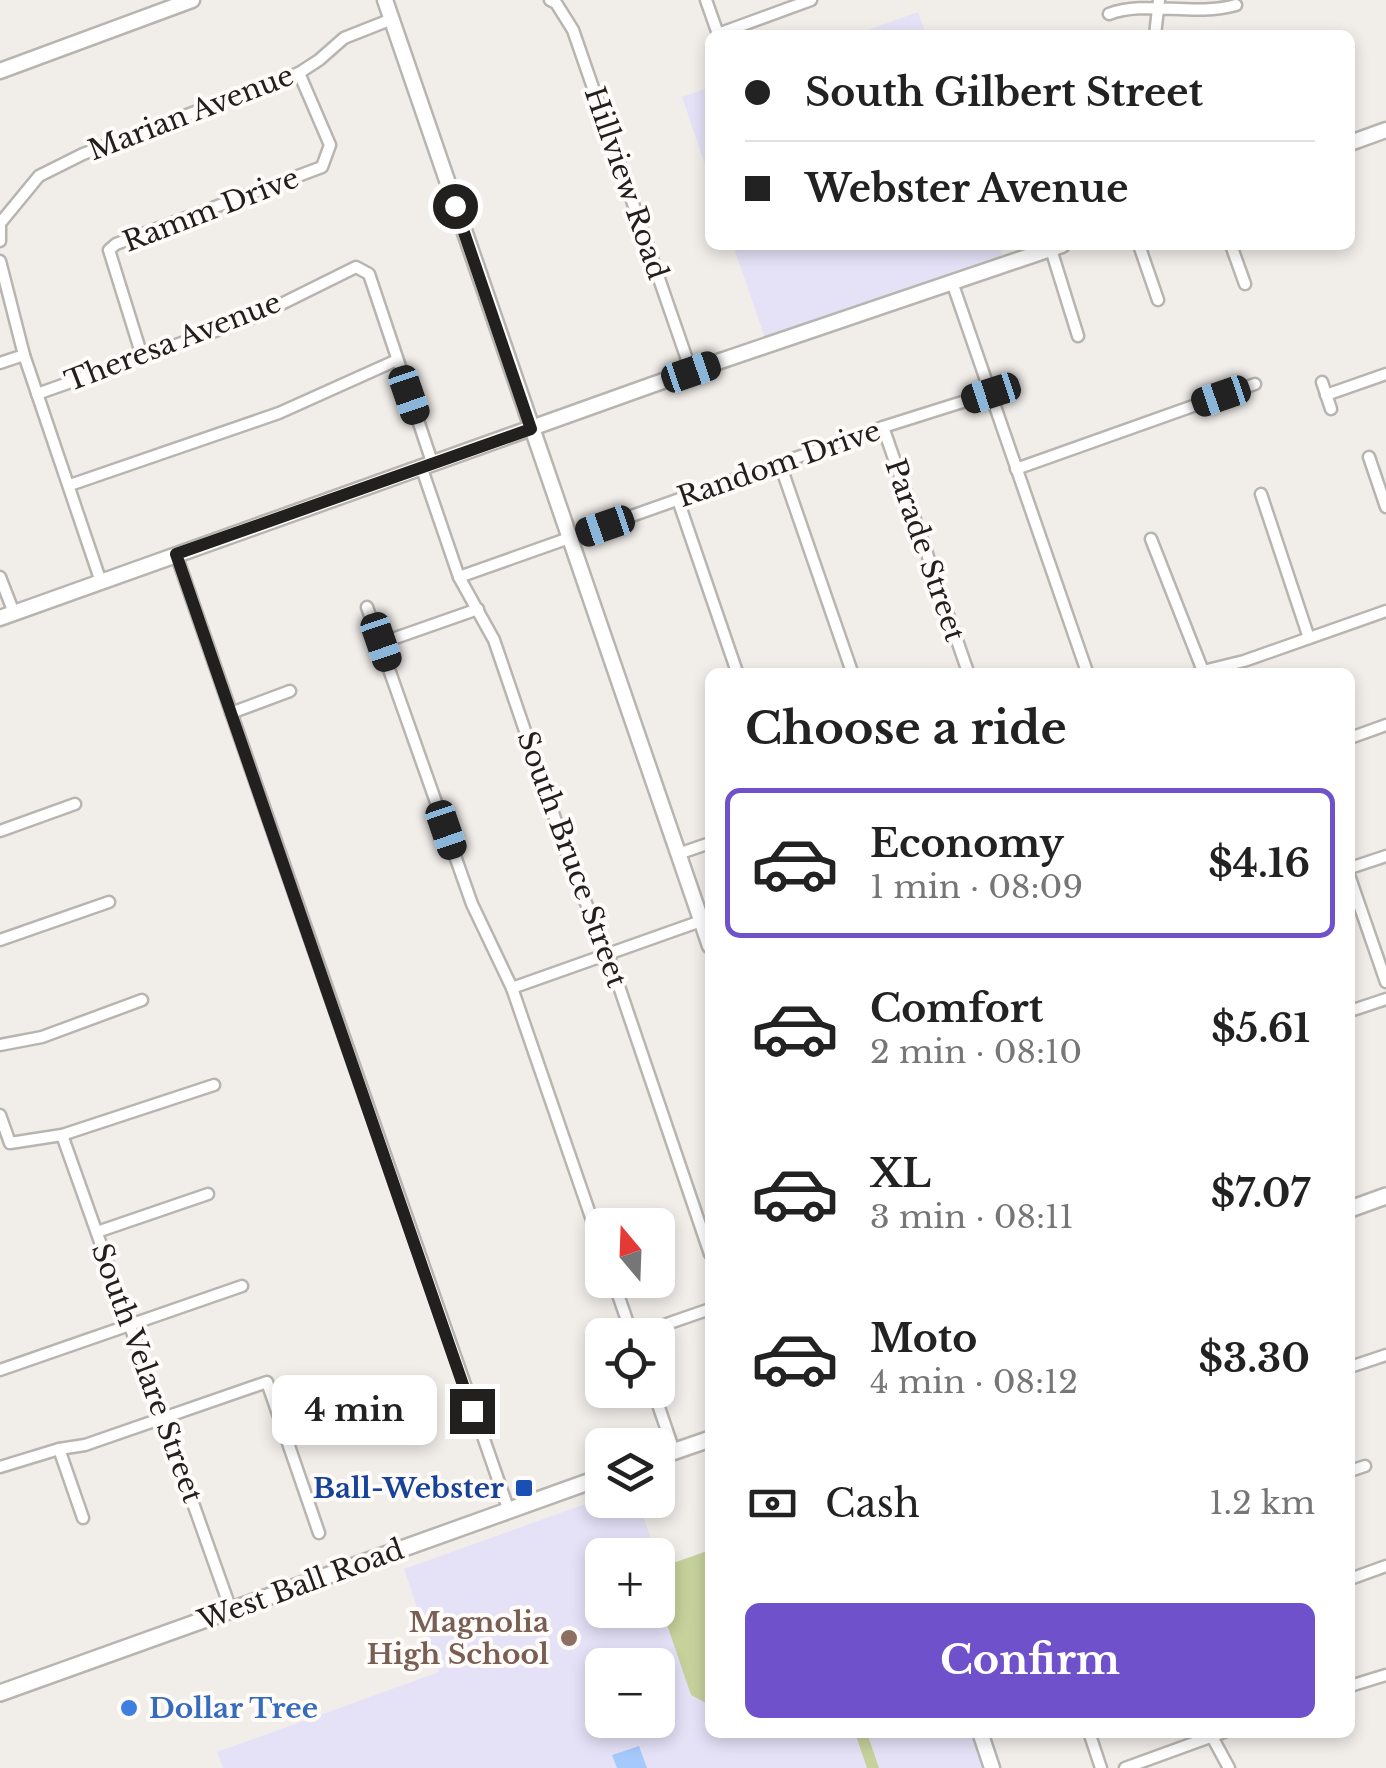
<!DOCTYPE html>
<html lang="en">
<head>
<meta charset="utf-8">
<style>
	:root { --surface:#fff; --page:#f2f2f2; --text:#222; --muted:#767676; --line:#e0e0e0; --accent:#6f51cb }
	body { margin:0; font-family:"Libre Baskerville",serif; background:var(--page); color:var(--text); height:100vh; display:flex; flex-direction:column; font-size:38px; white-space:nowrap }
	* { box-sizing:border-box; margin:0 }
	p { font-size:32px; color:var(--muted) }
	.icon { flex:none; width:55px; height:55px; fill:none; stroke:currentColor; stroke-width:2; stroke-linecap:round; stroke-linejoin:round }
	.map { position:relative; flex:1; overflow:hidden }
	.side { position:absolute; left:705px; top:668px; width:650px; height:1070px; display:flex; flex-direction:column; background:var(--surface); border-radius:15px; box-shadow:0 5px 15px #0003 }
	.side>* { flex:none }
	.hud { position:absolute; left:705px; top:30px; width:650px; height:220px; border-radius:15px; box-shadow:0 5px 15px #0003; display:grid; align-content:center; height:220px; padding:0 40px; background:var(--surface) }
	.needle { width:65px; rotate:341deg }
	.controls { position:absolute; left:585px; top:1208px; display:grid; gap:20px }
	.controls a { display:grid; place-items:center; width:90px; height:90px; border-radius:15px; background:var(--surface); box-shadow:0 5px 15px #0003; font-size:50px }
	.end { position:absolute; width:45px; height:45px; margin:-22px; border:12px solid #22201f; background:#fff; box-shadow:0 0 0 5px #fff }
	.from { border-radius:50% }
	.bubble { position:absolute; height:70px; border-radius:15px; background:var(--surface); box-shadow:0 5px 15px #0003; font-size:32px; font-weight:700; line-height:70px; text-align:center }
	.car { position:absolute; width:30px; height:60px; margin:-30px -15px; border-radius:12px; box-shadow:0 0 8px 2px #0007; background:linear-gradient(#222 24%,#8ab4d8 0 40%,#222 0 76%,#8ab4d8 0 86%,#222 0) }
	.hud b { display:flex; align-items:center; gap:35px; height:95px; font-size:38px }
	.hud b+b { border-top:2px solid var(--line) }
	.hud i { width:25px; height:25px; background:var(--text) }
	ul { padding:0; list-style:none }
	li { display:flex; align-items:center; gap:30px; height:150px; margin:0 20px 15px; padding:0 20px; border:5px solid transparent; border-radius:15px }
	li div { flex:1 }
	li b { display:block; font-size:38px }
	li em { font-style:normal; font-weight:700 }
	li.on { border-color:var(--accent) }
	li>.icon { width:90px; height:90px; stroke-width:1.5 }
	h2 { padding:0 40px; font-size:45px; line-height:120px }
	.pay { display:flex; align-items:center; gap:25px; height:110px; padding:0 40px; font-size:38px }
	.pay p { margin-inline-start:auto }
	.cta { display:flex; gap:20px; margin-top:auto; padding:20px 40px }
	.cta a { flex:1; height:115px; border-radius:15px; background:var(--accent); color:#fff; font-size:40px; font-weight:700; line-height:115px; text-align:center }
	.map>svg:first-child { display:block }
	.education { fill:#e5e2f8; fill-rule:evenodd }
	.green { fill:#c6d19c }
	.water { fill:#a5c9fb }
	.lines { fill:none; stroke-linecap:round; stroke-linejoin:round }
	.street-casing { stroke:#b8b5b1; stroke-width:15 }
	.secondary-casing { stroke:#b8b5b1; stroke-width:19 }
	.primary-casing { stroke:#b8b5b1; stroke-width:20 }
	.street { stroke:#fff; stroke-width:10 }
	.secondary { stroke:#fff; stroke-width:14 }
	.primary { stroke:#fff; stroke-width:15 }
	.route { stroke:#22201f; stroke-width:12 }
	.transit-dot { fill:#1a4fb4; stroke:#fffbf8; stroke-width:4 }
	.education-dot { fill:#8d6e63; stroke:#fffbf8; stroke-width:4 }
	.shop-dot { fill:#3f7fe0; stroke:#fffbf8; stroke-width:4 }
	.labels { text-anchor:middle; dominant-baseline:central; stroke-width:8; stroke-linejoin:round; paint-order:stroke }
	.street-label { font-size:28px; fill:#22201f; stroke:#fffbf8 }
	.transit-label { font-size:28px; font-weight:bold; fill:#164399; stroke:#fffbf8; text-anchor:end }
	.education-label { font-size:28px; font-weight:bold; fill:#785e54; stroke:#fffbf8; text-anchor:end }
	.shop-label { font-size:28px; font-weight:bold; fill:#366cbe; stroke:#fffbf8; text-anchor:start }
</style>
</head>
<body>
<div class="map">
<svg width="1386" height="1768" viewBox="0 0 1386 1768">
	<rect width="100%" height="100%" fill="#f1eeea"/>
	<!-- education -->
	<g class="education">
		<polygon points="918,12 926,35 854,35"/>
		<polygon points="710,87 710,179 682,97"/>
		<polygon points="733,245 998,245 1002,255 765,338"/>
		<path d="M 602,1498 L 637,1500 L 657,1555 L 602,1555 L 602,1610 L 658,1610 L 658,1556 L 662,1567 L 710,1550 L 710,1732 L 970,1733 L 983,1768 L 223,1768 L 217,1752 L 439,1672 L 404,1569 ZM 602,1665 L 658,1665 L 658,1720 L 602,1720 Z"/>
	</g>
	<!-- green -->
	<g class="green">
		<polygon points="710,1550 710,1701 706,1703 691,1695 658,1598 670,1593 662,1567"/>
		<polygon points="855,1733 867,1733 879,1768 867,1768"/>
	</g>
	<!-- water -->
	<polygon class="water" points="639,1746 647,1768 617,1768 612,1755"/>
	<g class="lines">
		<!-- street casing -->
		<g class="street-casing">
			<g id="street">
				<polyline points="550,0 556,3 573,30 691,371"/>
				<polyline points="706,0 718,34 811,0"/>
				<path d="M 1109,14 C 1145,0 1193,17 1236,5"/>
				<polyline points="1155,35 1159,0"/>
				<polyline points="0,220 0,241"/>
				<polyline points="2,221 39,176 83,154 299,73 319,60 344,38 392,19"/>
				<polyline points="1139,245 1158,300"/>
				<polyline points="1231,245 1245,284"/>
				<polyline points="1050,246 1078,336"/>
				<polyline points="0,261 24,355 101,582"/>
				<polyline points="952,282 1087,672"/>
				<polyline points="142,356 109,250 116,244 322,167 330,145 299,73"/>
				<polyline points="0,363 24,355"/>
				<polyline points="1322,382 1331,409"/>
				<polyline points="37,394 255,317 356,267 369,274 433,465"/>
				<polyline points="1326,395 1386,374"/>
				<polyline points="883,427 968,672"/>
				<polyline points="1369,457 1386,507"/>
				<polyline points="780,464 852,672"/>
				<polyline points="422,469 459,577 494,640 576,880 608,954 710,1254"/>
				<polyline points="1016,469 1255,384"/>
				<polyline points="70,485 279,413 397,360"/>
				<polyline points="1261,494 1309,638"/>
				<polyline points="678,500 737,672"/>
				<polyline points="1151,539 1203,671"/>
				<polyline points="176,554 509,1511"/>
				<polyline points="0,577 14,613"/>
				<polyline points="459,577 883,427 991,393"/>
				<polyline points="367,607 472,904 512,988 602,1249"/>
				<polyline points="381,643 478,609"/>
				<polyline points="1199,672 1244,661 1386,611"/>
				<polyline points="231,713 290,691"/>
				<polyline points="1350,738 1386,725"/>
				<polyline points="0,831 75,804"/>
				<polyline points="678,854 710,843"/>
				<polyline points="1350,868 1386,856"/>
				<polyline points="1350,878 1386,982"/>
				<polyline points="0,940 109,902"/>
				<polyline points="512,988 701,921"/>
				<polyline points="1350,1011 1386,999"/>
				<polyline points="0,1045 42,1037 142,1000"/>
				<polyline points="0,1115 10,1143 62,1135 214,1085"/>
				<polyline points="62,1135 231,1610"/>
				<polyline points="97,1232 208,1194"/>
				<polyline points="613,1280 632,1335"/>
				<polyline points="635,1335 710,1309"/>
				<polyline points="1350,1367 1386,1355"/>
				<polyline points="0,1370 242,1286"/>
				<polyline points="653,1390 674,1451"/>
				<polyline points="59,1449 83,1518"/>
				<polyline points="0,1467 59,1449 85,1445 267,1382 319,1533"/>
				<polyline points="1350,1471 1365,1466"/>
				<polyline points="1350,1579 1386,1566"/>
				<polyline points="1350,1686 1386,1675"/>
				<polyline points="1089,1732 1101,1768"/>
				<polyline points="1210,1733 1229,1768"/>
				<polyline points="1125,1768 1224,1732"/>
			</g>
		</g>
		<!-- secondary casing -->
		<g class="secondary-casing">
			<g id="secondary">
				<polyline points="385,0 710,946"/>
				<polyline points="0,71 192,0"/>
				<polyline points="1350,143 1386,130"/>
				<polyline points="0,618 691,371 1062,245"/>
				<polyline points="980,1732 992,1768"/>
			</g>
		</g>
		<!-- primary casing -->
		<g class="primary-casing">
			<g id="primary">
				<polyline points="1350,1209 1386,1196"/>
				<polyline points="658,1457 710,1439"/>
				<polyline points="0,1693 602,1477"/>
			</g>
		</g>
		<!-- street -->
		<use href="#street" class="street"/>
		<!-- secondary -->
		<use href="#secondary" class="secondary"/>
		<!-- primary -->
		<use href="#primary" class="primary"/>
	</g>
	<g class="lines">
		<!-- route -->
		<polyline class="route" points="455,206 531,429 176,554 472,1411"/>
	</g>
	<!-- markers -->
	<rect class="transit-dot" x="514" y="1478" width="20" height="20" rx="5"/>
	<circle class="education-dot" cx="569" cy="1638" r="10"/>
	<circle class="shop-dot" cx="129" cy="1708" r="10"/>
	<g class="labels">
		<!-- street labels -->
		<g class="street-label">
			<text transform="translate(191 113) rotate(-21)">Marian Avenue</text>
			<text transform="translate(626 183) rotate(71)">Hillview Road</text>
			<text transform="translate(211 210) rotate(-21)">Ramm Drive</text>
			<text transform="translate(173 342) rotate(-21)">Theresa Avenue</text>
			<text transform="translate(779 464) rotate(-19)">Random Drive</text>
			<text transform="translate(925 550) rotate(71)">Parade Street</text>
			<text transform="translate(572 859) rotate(70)">South Bruce Street</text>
			<text transform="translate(147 1373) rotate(70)">South Velare Street</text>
			<text transform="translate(301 1585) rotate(-20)">West Ball Road</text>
		</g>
		<!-- transit labels -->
		<g class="transit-label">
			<text x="504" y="1488">Ball-Webster</text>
		</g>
		<!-- education labels -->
		<g class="education-label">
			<text x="549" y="1622">Magnolia<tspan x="549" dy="32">High School</tspan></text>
		</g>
		<!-- shop labels -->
		<g class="shop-label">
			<text x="149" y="1708">Dollar Tree</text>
		</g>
	</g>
</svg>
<div class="controls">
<a><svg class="needle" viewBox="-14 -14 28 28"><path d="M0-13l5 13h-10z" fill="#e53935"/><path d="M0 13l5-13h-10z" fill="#767676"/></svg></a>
<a><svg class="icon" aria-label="locate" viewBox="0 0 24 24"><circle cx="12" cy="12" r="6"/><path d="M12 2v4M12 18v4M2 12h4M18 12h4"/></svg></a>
<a><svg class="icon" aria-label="layers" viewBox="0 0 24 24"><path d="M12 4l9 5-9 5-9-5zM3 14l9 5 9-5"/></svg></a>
<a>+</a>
<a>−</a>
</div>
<i class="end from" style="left:455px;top:206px"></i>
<i class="end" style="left:472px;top:1411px"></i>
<div class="bubble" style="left:272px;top:1375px;width:165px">4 min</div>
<i class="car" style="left:691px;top:372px;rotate:71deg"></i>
<i class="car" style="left:991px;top:393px;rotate:252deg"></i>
<i class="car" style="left:409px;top:395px;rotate:161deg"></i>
<i class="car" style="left:1221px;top:396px;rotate:251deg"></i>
<i class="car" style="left:605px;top:526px;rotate:251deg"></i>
<i class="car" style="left:381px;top:642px;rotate:161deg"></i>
<i class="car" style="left:446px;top:830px;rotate:161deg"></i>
<div class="hud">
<b><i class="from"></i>South Gilbert Street</b>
<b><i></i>Webster Avenue</b>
</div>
<section class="side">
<h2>Choose a ride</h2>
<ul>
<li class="on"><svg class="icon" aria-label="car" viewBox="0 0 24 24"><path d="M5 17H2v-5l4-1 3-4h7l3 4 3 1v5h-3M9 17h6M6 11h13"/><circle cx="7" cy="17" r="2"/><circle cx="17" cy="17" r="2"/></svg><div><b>Economy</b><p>1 min · 08:09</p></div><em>$4.16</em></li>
<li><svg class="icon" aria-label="car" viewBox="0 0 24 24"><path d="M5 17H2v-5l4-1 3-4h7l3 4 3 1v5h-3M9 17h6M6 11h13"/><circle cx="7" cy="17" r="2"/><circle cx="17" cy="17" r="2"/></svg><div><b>Comfort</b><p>2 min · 08:10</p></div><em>$5.61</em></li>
<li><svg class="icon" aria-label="car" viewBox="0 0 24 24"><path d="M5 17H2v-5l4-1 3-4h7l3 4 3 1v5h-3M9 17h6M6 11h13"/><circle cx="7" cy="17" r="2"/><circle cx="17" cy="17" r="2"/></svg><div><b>XL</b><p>3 min · 08:11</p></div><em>$7.07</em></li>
<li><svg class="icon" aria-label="car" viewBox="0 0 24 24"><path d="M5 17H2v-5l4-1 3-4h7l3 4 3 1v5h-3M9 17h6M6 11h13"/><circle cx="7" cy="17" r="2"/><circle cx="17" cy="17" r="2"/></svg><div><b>Moto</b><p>4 min · 08:12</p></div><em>$3.30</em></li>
</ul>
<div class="pay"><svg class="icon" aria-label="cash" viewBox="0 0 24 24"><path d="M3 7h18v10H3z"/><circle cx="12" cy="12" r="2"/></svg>Cash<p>1.2 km</p></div>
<div class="cta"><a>Confirm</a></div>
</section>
</div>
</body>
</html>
